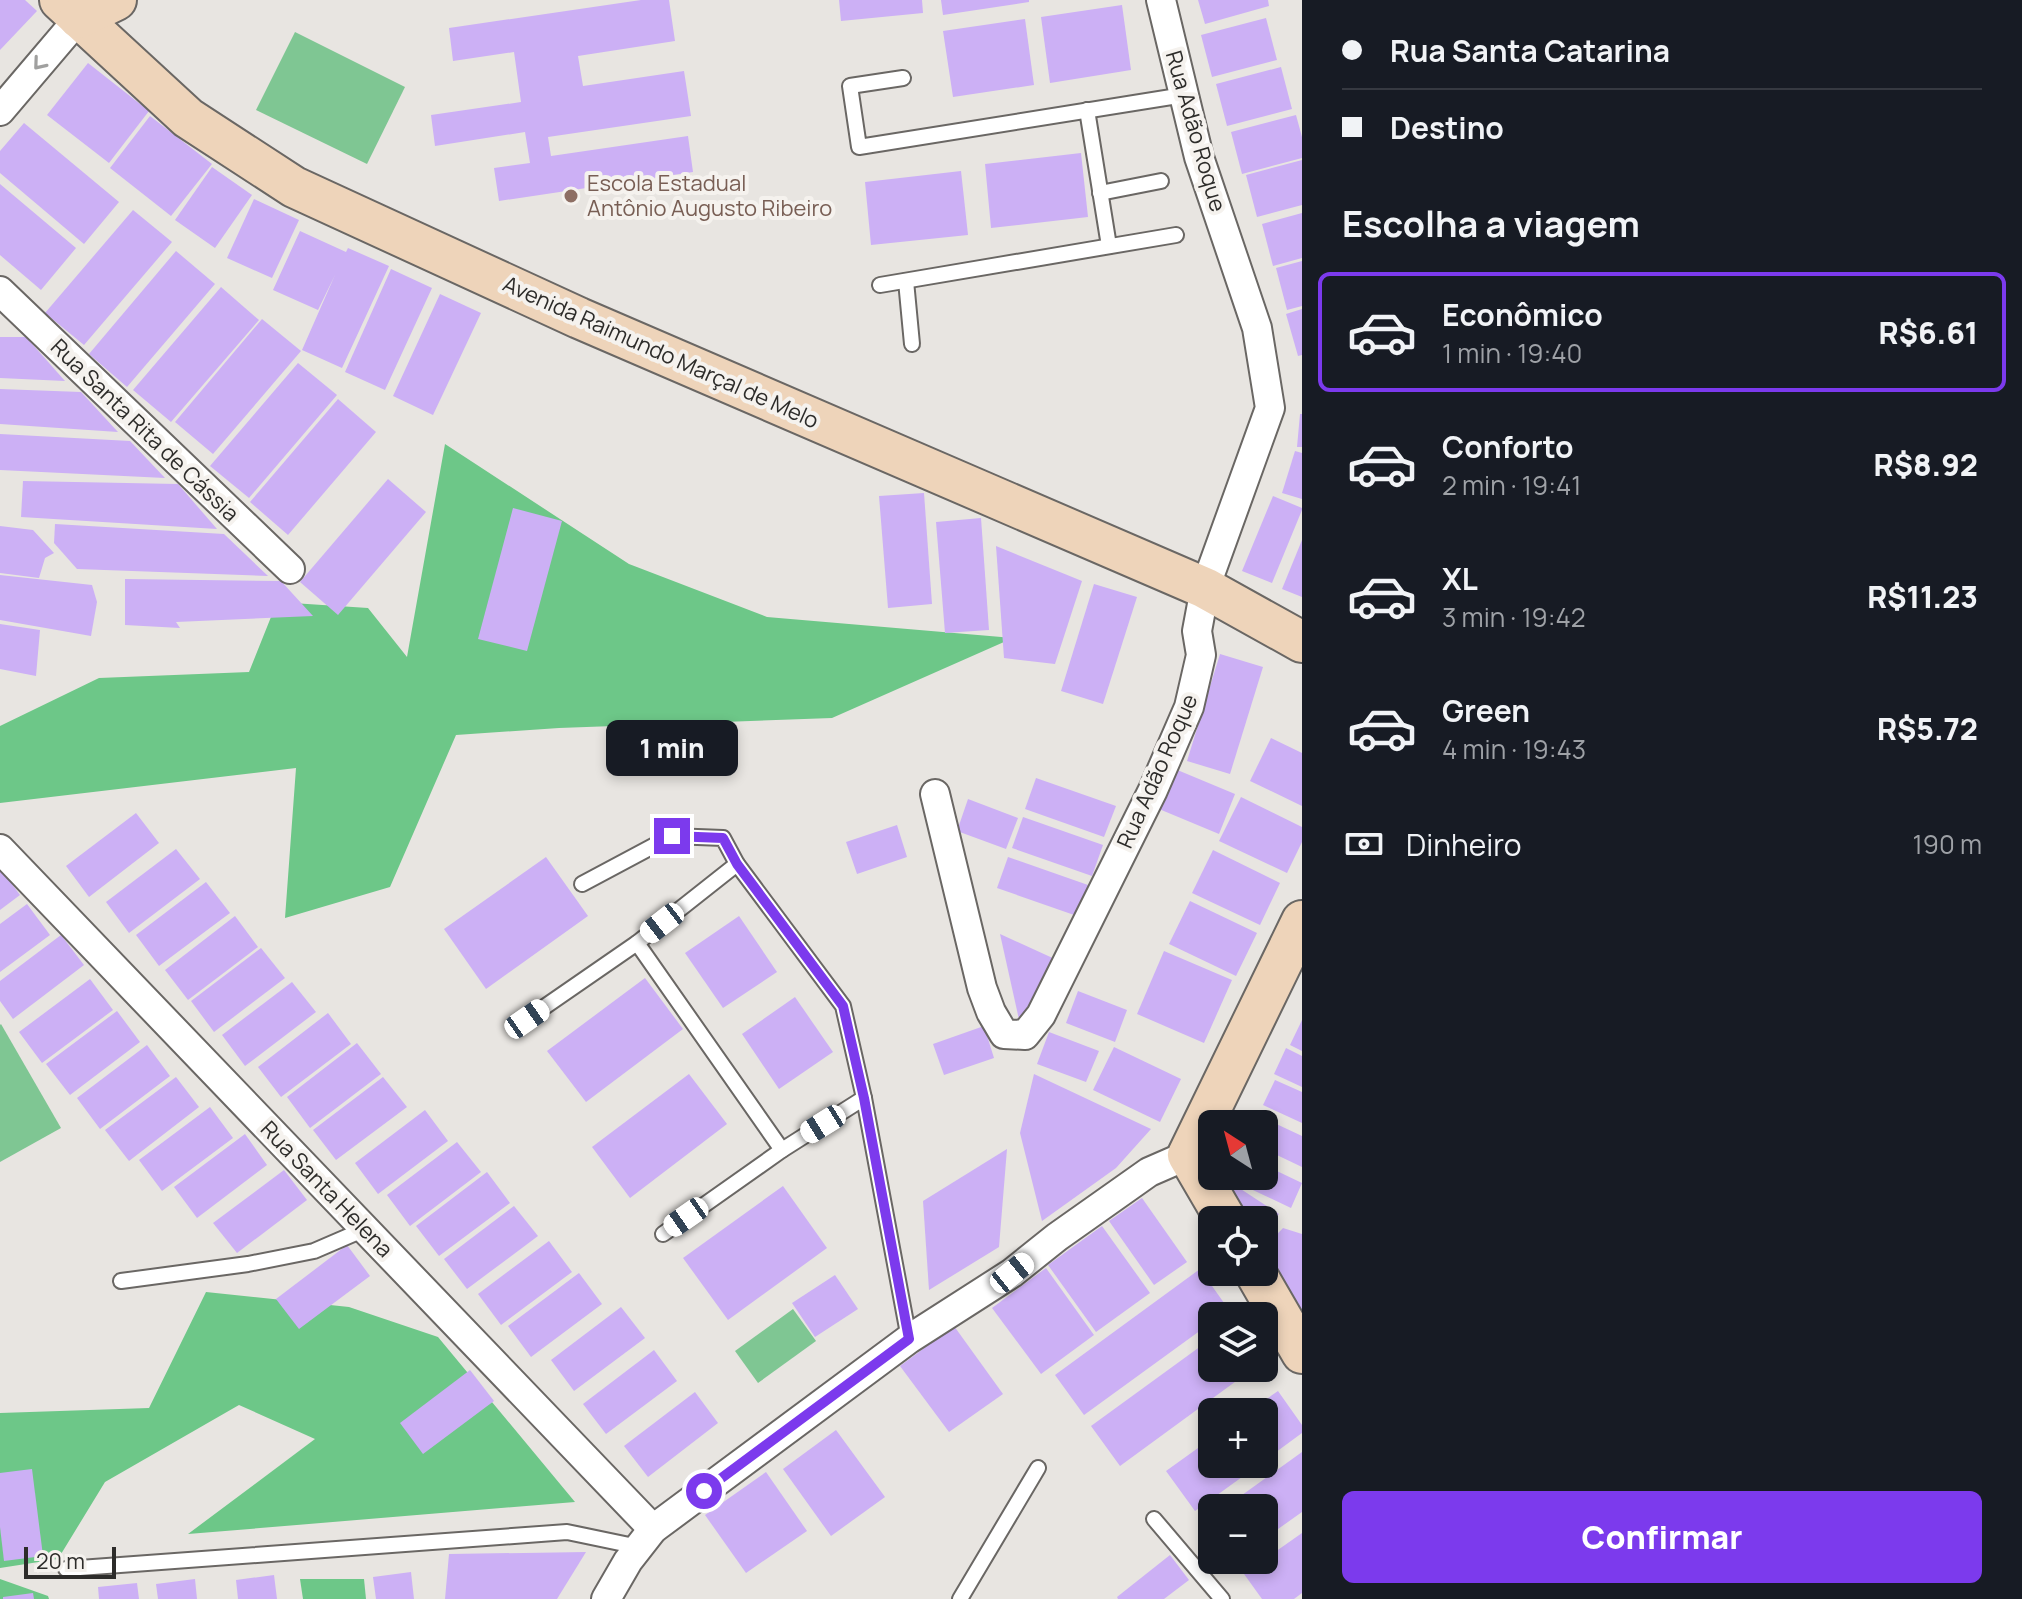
<!DOCTYPE html>
<html lang="pt">
<head>
<meta charset="utf-8">
<style>
	:root { --surface:#171b24; --page:#242831; --text:#f1f3f6; --muted:#9ea1a6; --line:#363941; --accent:#7c3aed }
	body { margin:0; font-family:Manrope,sans-serif; background:var(--page); color:var(--text); height:100vh; display:flex; flex-direction:column; font-size:30px; white-space:nowrap }
	* { box-sizing:border-box; margin:0 }
	p { font-size:26px; color:var(--muted) }
	.icon { flex:none; width:44px; height:44px; fill:none; stroke:currentColor; stroke-width:2; stroke-linecap:round; stroke-linejoin:round }
	.map { position:relative; flex:1; overflow:hidden }
	.sheet { display:flex; flex-direction:column; background:var(--surface); width:720px }
	.sheet>* { flex:none }
	.hud { display:grid; align-content:center; height:176px; padding:0 40px; background:var(--surface) }
	.needle { width:52px; rotate:324deg }
	.tools { position:absolute; left:1198px; top:1110px; display:grid; gap:16px }
	.tools a { display:grid; place-items:center; width:80px; height:80px; border-radius:12px; background:var(--surface); box-shadow:0 4px 12px #0003; font-size:40px }
	.scale { position:absolute; left:24px; bottom:20px; width:92px; box-sizing:border-box; padding-left:8px; border:4px solid #2d2c2a; border-top:0; font-size:22px; line-height:28px; white-space:nowrap; color:#2d2c2a; -webkit-text-stroke:6px #f5f2ee; paint-order:stroke }
	.end { position:absolute; width:36px; height:36px; margin:-18px; border:10px solid #7c3aed; background:#fff; box-shadow:0 0 0 4px #fff }
	.from { border-radius:50% }
	.bubble { position:absolute; height:56px; border-radius:12px; background:var(--surface); box-shadow:0 4px 12px #0003; font-size:26px; font-weight:800; line-height:56px; text-align:center }
	.car { position:absolute; width:24px; height:48px; margin:-24px -12px; border-radius:10px; box-shadow:0 0 6px 2px #0007; background:linear-gradient(#fff 24%,#345 0 40%,#fff 0 76%,#345 0 86%,#fff 0) }
	.hud b { display:flex; align-items:center; gap:28px; height:76px; font-size:30px }
	.hud b+b { border-top:2px solid var(--line) }
	.hud i { width:20px; height:20px; background:var(--text) }
	ul { padding:0; list-style:none }
	li { display:flex; align-items:center; gap:24px; height:120px; margin:0 16px 12px; padding:0 24px; border:4px solid transparent; border-radius:12px }
	li div { flex:1 }
	li b { display:block; font-size:30px }
	li em { font-style:normal; font-weight:800 }
	li.selected { border-color:var(--accent) }
	li>.icon { width:72px; height:72px; stroke-width:1.5 }
	h2 { padding:0 40px; font-size:36px; line-height:96px }
	.pay { display:flex; align-items:center; gap:20px; height:88px; padding:0 40px; font-size:30px }
	.pay p { margin-inline-start:auto }
	.cta { display:flex; gap:16px; margin-top:auto; padding:16px 40px }
	.cta a { flex:1; height:92px; border-radius:12px; background:var(--accent); color:#fff; font-size:32px; font-weight:800; line-height:92px; text-align:center }
	main { display:flex; flex:1; min-height:0 }
	.map>svg:first-child { display:block }
	.green { fill:#7fc693 }
	.forest { fill:#6dc788 }
	.building { fill:#ccb0f5 }
	.lines { fill:none; stroke-linecap:round; stroke-linejoin:round }
	.lane-casing { stroke:#6a6764; stroke-width:18 }
	.street-casing { stroke:#6a6764; stroke-width:32 }
	.secondary-casing { stroke:#6a6764; stroke-width:44 }
	.lane { stroke:#fff; stroke-width:14 }
	.street { stroke:#fff; stroke-width:28 }
	.secondary { stroke:#eed4ba; stroke-width:40 }
	.oneway { stroke:#a0a09f }
	.route { stroke:#7c3aed; stroke-width:10 }
	.education-dot { fill:#8d6e63; stroke:#f5f2ee; stroke-width:3 }
	.labels { text-anchor:middle; dominant-baseline:central; stroke-width:8; stroke-linejoin:round; paint-order:stroke }
	.street-label { font-size:22px; fill:#2d2c2a; stroke:#f5f2ee }
	.education-label { font-size:22px; fill:#785e54; stroke:#f5f2ee; text-anchor:start }
</style>
</head>
<body>
<main>
<div class="map">
<svg width="1302" height="1599" viewBox="0 0 1302 1599">
	<rect width="100%" height="100%" fill="#e8e5e1"/>
	<!-- green -->
	<g class="green">
		<polygon points="295,32 405,87 367,164 256,110"/>
		<polygon points="1,1024 61,1128 0,1162 0,1025"/>
		<polygon points="793,1309 816,1341 758,1383 735,1351"/>
	</g>
	<!-- forest -->
	<g class="forest">
		<polygon points="445,444 629,564 767,617 1013,638 832,718 559,728 456,735 390,887 285,918 296,768 0,803 0,726 99,678 249,672 277,602 368,608 407,657"/>
		<polygon points="206,1292 349,1307 438,1337 575,1502 188,1534 315,1439 239,1405 105,1482 58,1559 0,1568 0,1413 149,1408"/>
		<polygon points="0,1579 48,1596 49,1599 0,1599"/>
		<polygon points="300,1579 364,1579 366,1599 303,1599"/>
	</g>
	<!-- building -->
	<g class="building">
		<polygon points="0,0 25,0 37,11 0,50"/>
		<polygon points="641,0 669,0 675,41 578,56 583,86 684,71 691,116 548,137 551,156 688,136 693,172 499,201 494,168 530,163 525,132 435,146 431,115 521,102 514,52 453,61 449,28"/>
		<polygon points="839,0 922,0 923,13 841,21"/>
		<polygon points="941,0 1029,0 1029,2 943,15"/>
		<polygon points="1198,0 1268,0 1269,6 1205,24"/>
		<polygon points="1122,5 1131,70 1050,83 1041,17"/>
		<polygon points="1266,18 1277,60 1212,77 1201,35"/>
		<polygon points="1025,19 1034,85 953,97 943,31"/>
		<polygon points="88,63 149,111 109,163 47,115"/>
		<polygon points="1281,67 1292,109 1227,126 1216,84"/>
		<polygon points="1296,115 1302,137 1302,158 1242,174 1231,132"/>
		<polygon points="150,116 212,164 171,216 110,168"/>
		<polygon points="24,123 119,202 84,244 0,173 0,151"/>
		<polygon points="1081,153 1088,217 991,228 985,164"/>
		<polygon points="1302,160 1302,205 1257,217 1246,175"/>
		<polygon points="212,167 252,195 215,248 175,220"/>
		<polygon points="961,171 968,235 871,245 865,182"/>
		<polygon points="0,184 76,248 41,290 0,255"/>
		<polygon points="254,199 299,220 272,278 227,258"/>
		<polygon points="133,210 172,242 84,345 45,313"/>
		<polygon points="1302,213 1302,258 1273,266 1262,224"/>
		<polygon points="300,231 346,252 348,248 389,266 342,368 302,350 335,275 318,310 273,290"/>
		<polygon points="176,251 215,284 127,387 89,354"/>
		<polygon points="1302,261 1302,306 1287,310 1276,268"/>
		<polygon points="391,269 432,288 385,390 345,372"/>
		<polygon points="221,287 259,320 171,422 133,390"/>
		<polygon points="440,294 481,313 433,415 393,396"/>
		<polygon points="1302,309 1302,355 1298,356 1286,314"/>
		<polygon points="262,319 301,351 213,454 175,422"/>
		<polygon points="0,337 26,337 65,381 0,378"/>
		<polygon points="298,363 337,395 249,498 210,466"/>
		<polygon points="0,389 81,392 118,432 0,424"/>
		<polygon points="338,399 376,432 288,535 250,502"/>
		<polygon points="1300,414 1302,414 1302,447 1297,447"/>
		<polygon points="0,434 130,441 165,478 0,470"/>
		<polygon points="1295,451 1302,453 1302,499 1282,493"/>
		<polygon points="388,479 426,512 338,615 300,582"/>
		<polygon points="23,481 178,484 217,529 21,517"/>
		<polygon points="924,493 932,604 888,608 879,496"/>
		<polygon points="1273,496 1302,508 1302,510 1272,583 1242,571"/>
		<polygon points="513,508 562,521 527,651 478,639"/>
		<polygon points="981,518 989,630 945,633 936,522"/>
		<polygon points="55,524 224,534 268,576 77,569 54,543"/>
		<polygon points="0,526 33,530 54,553 45,558 39,578 0,573"/>
		<polygon points="1302,540 1302,597 1282,589"/>
		<polygon points="996,546 1082,581 1055,664 1004,658"/>
		<polygon points="0,575 92,585 97,602 91,636 0,620"/>
		<polygon points="125,579 281,581 313,616 176,622 180,628 125,625"/>
		<polygon points="1094,584 1137,597 1103,704 1061,691"/>
		<polygon points="0,624 40,630 36,676 0,669"/>
		<polygon points="1220,654 1263,667 1230,774 1187,761"/>
		<polygon points="1271,738 1302,753 1302,806 1250,781"/>
		<polygon points="1175,769 1235,794 1219,834 1159,809"/>
		<polygon points="1036,778 1116,806 1104,837 1025,809"/>
		<polygon points="1241,797 1302,827 1302,842 1287,873 1219,841"/>
		<polygon points="968,799 1018,818 1006,849 957,831"/>
		<polygon points="136,813 159,843 89,897 66,866"/>
		<polygon points="1023,817 1103,845 1092,876 1012,848"/>
		<polygon points="897,825 907,857 857,874 846,842"/>
		<polygon points="176,849 200,879 129,933 106,902"/>
		<polygon points="1213,850 1280,883 1260,925 1192,893"/>
		<polygon points="546,857 588,916 486,989 444,929"/>
		<polygon points="1008,857 1088,885 1077,916 997,888"/>
		<polygon points="0,868 20,895 0,910"/>
		<polygon points="206,882 230,913 159,966 136,935"/>
		<polygon points="1190,901 1257,933 1236,976 1169,944"/>
		<polygon points="27,904 50,935 0,972 0,924"/>
		<polygon points="235,916 258,947 188,1000 165,970"/>
		<polygon points="739,916 777,972 723,1008 685,953"/>
		<polygon points="1000,934 1057,960 1020,1024"/>
		<polygon points="61,935 84,965 13,1019 0,1001 0,981"/>
		<polygon points="261,948 285,978 214,1032 191,1001"/>
		<polygon points="1164,951 1232,980 1204,1043 1137,1014"/>
		<polygon points="645,978 683,1029 586,1102 547,1051"/>
		<polygon points="90,979 113,1010 42,1063 19,1032"/>
		<polygon points="292,982 316,1012 245,1066 222,1035"/>
		<polygon points="1078,991 1127,1010 1115,1042 1066,1023"/>
		<polygon points="795,997 833,1052 779,1089 742,1034"/>
		<polygon points="117,1011 140,1042 70,1095 46,1064"/>
		<polygon points="328,1013 351,1044 281,1097 258,1067"/>
		<polygon points="1302,1020 1302,1051 1290,1045"/>
		<polygon points="984,1026 994,1058 944,1075 933,1044"/>
		<polygon points="1049,1032 1099,1051 1086,1082 1037,1064"/>
		<polygon points="357,1043 381,1074 310,1128 287,1097"/>
		<polygon points="147,1045 170,1076 100,1129 77,1098"/>
		<polygon points="1114,1047 1181,1079 1160,1122 1093,1090"/>
		<polygon points="1286,1048 1302,1056 1302,1087 1274,1074"/>
		<polygon points="689,1074 727,1124 630,1198 592,1147"/>
		<polygon points="1034,1074 1151,1129 1116,1168 1042,1221 1020,1133"/>
		<polygon points="176,1077 199,1107 129,1161 105,1130"/>
		<polygon points="383,1077 407,1107 336,1160 313,1130"/>
		<polygon points="1275,1080 1302,1092 1302,1123 1263,1105"/>
		<polygon points="210,1107 233,1138 162,1191 139,1160"/>
		<polygon points="425,1110 448,1141 378,1194 355,1163"/>
		<polygon points="1253,1113 1302,1136 1302,1167 1264,1149 1264,1124 1248,1124"/>
		<polygon points="245,1134 267,1165 197,1218 174,1187"/>
		<polygon points="457,1142 481,1172 410,1226 387,1195"/>
		<polygon points="1007,1149 999,1247 929,1290 923,1201"/>
		<polygon points="1264,1165 1302,1183 1291,1208 1223,1176 1264,1176"/>
		<polygon points="284,1170 307,1200 237,1253 213,1223"/>
		<polygon points="487,1172 510,1203 439,1256 416,1226"/>
		<polygon points="1224,1178 1279,1214 1264,1231 1264,1220 1242,1220"/>
		<polygon points="783,1186 827,1248 728,1320 683,1258"/>
		<polygon points="1142,1198 1187,1262 1154,1285 1109,1221"/>
		<polygon points="514,1206 538,1236 467,1289 444,1259"/>
		<polygon points="1102,1226 1150,1293 1096,1332 1048,1265"/>
		<polygon points="1283,1228 1302,1234 1302,1311 1264,1259 1264,1248"/>
		<polygon points="549,1241 572,1272 501,1325 478,1294"/>
		<polygon points="347,1245 370,1276 299,1329 276,1299"/>
		<polygon points="1046,1268 1094,1335 1041,1374 992,1308"/>
		<polygon points="1200,1269 1229,1310 1220,1316 1212,1316 1212,1322 1084,1415 1055,1375"/>
		<polygon points="579,1273 602,1304 531,1357 508,1326"/>
		<polygon points="835,1275 858,1309 815,1337 792,1303"/>
		<polygon points="621,1307 645,1338 574,1391 551,1360"/>
		<polygon points="954,1326 1003,1394 949,1432 900,1366"/>
		<polygon points="1212,1338 1212,1368 1254,1368 1120,1466 1091,1426"/>
		<polygon points="654,1350 677,1381 606,1434 583,1404"/>
		<polygon points="470,1370 494,1401 423,1454 400,1423"/>
		<polygon points="1278,1391 1302,1425 1302,1433 1264,1461 1264,1412 1248,1412"/>
		<polygon points="695,1392 718,1423 648,1477 624,1446"/>
		<polygon points="836,1430 885,1497 831,1536 783,1469"/>
		<polygon points="1212,1438 1212,1464 1260,1464 1195,1511 1166,1471"/>
		<polygon points="1302,1452 1302,1512 1264,1539 1264,1508 1224,1508"/>
		<polygon points="32,1469 43,1556 4,1561 0,1527 0,1473"/>
		<polygon points="766,1472 807,1531 746,1573 705,1515"/>
		<polygon points="1212,1517 1212,1541 1201,1525"/>
		<polygon points="1302,1533 1302,1593 1294,1599 1262,1599 1244,1574"/>
		<polygon points="586,1552 557,1599 445,1599 449,1554"/>
		<polygon points="1170,1555 1189,1580 1164,1599 1118,1599 1117,1597"/>
		<polygon points="411,1572 414,1599 376,1599 373,1577"/>
		<polygon points="274,1575 277,1599 238,1599 236,1580"/>
		<polygon points="195,1579 197,1599 158,1599 156,1584"/>
		<polygon points="137,1583 139,1599 99,1599 98,1587"/>
		<polygon points="33,1593 34,1599 3,1599 3,1597"/>
	</g>
	<g class="lines">
		<!-- lane casing -->
		<g class="lane-casing">
			<g id="lane">
				<polyline points="903,78 850,86 859,147 1184,95"/>
				<polyline points="1087,110 1109,246"/>
				<polyline points="1100,193 1161,181"/>
				<polyline points="906,281 912,344"/>
				<polyline points="880,285 1176,235"/>
				<polyline points="582,884 672,836 723,838 737,864"/>
				<polyline points="637,943 782,1150 864,1098"/>
				<polyline points="527,1019 637,943 737,864 843,1006 864,1098 909,1339"/>
				<polyline points="663,1234 782,1150"/>
				<polyline points="121,1281 248,1264 314,1251 365,1229"/>
				<polyline points="1154,1519 1222,1599"/>
				<polyline points="66,1569 567,1532 639,1547"/>
				<polyline points="960,1599 1038,1468"/>
			</g>
		</g>
		<!-- street casing -->
		<g class="street-casing">
			<g id="street">
				<polyline points="0,111 79,18"/>
				<polyline points="0,291 290,569"/>
				<polyline points="935,794 982,988 991,1012 1004,1034 1025,1035 1041,1015 1153,790 1189,707 1201,655 1197,631 1205,588 1270,408 1257,328 1199,157 1161,0"/>
				<polyline points="0,849 653,1529"/>
				<polyline points="606,1599 628,1561 653,1529 909,1339 1012,1273 1057,1237 1149,1172 1188,1155"/>
			</g>
		</g>
		<!-- secondary casing -->
		<g class="secondary-casing">
			<g id="secondary">
				<polyline points="60,0 188,118 294,187 579,318 1205,588 1302,642"/>
				<polyline points="79,18 116,0"/>
				<polyline points="1226,1220 1188,1155 1302,921"/>
				<polyline points="1255,1272 1302,1353"/>
			</g>
		</g>
		<!-- lane -->
		<use href="#lane" class="lane"/>
		<!-- street -->
		<use href="#street" class="street"/>
		<!-- secondary -->
		<use href="#secondary" class="secondary"/>
	</g>
	<!-- one-way arrows -->
	<defs><path id="oneway-chevron" d="M-2-3.5L2.5 0L-2 3.5" fill="none" stroke-width="1.6" stroke-linecap="round" stroke-linejoin="round" transform="scale(2)"/></defs>
	<use class="oneway" href="#oneway-chevron" transform="translate(39 64) rotate(130)"/>
	<g class="lines">
		<!-- route -->
		<polyline class="route" points="672,836 723,838 737,864 843,1006 864,1098 909,1339 704,1491"/>
	</g>
	<!-- markers -->
	<circle class="education-dot" cx="571" cy="196" r="8"/>
	<g class="labels">
		<!-- street labels -->
		<g class="street-label">
			<text transform="translate(1196 131) rotate(74)">Rua Adão Roque</text>
			<text transform="translate(661 352) rotate(24)">Avenida Raimundo Marçal de Melo</text>
			<text transform="translate(145 430) rotate(44)">Rua Santa Rita de Cássia</text>
			<text transform="translate(1157 771) rotate(-66)">Rua Adão Roque</text>
			<text transform="translate(327 1189) rotate(46)">Rua Santa Helena</text>
		</g>
		<!-- education labels -->
		<g class="education-label">
			<text x="587" y="183">Escola Estadual<tspan x="587" dy="25">Antônio Augusto Ribeiro</tspan></text>
		</g>
	</g>
</svg>
<div class="tools">
<a><svg class="needle" viewBox="-14 -14 28 28"><path d="M0-13l5 13h-10z" fill="#e53935"/><path d="M0 13l5-13h-10z" fill="#9ea1a6"/></svg></a>
<a><svg class="icon" aria-label="locate" viewBox="0 0 24 24"><circle cx="12" cy="12" r="6"/><path d="M12 2v4M12 18v4M2 12h4M18 12h4"/></svg></a>
<a><svg class="icon" aria-label="layers" viewBox="0 0 24 24"><path d="M12 4l9 5-9 5-9-5zM3 14l9 5 9-5"/></svg></a>
<a>+</a>
<a>−</a>
</div>
<div class="scale">20 m</div>
<i class="end from" style="left:704px;top:1491px"></i>
<i class="end" style="left:672px;top:836px"></i>
<div class="bubble" style="left:606px;top:720px;width:132px">1 min</div>
<i class="car" style="left:662px;top:923px;rotate:232deg"></i>
<i class="car" style="left:527px;top:1019px;rotate:55deg"></i>
<i class="car" style="left:823px;top:1124px;rotate:238deg"></i>
<i class="car" style="left:686px;top:1217px;rotate:235deg"></i>
<i class="car" style="left:1012px;top:1273px;rotate:51deg"></i>
</div>
<section class="sheet">
<div class="hud">
<b><i class="from"></i>Rua Santa Catarina</b>
<b><i></i>Destino</b>
</div>
<h2>Escolha a viagem</h2>
<ul>
<li class="selected"><svg class="icon" aria-label="car" viewBox="0 0 24 24"><path d="M5 17H2v-5l4-1 3-4h7l3 4 3 1v5h-3M9 17h6M6 11h13"/><circle cx="7" cy="17" r="2"/><circle cx="17" cy="17" r="2"/></svg><div><b>Econômico</b><p>1 min · 19:40</p></div><em>R$6.61</em></li>
<li><svg class="icon" aria-label="car" viewBox="0 0 24 24"><path d="M5 17H2v-5l4-1 3-4h7l3 4 3 1v5h-3M9 17h6M6 11h13"/><circle cx="7" cy="17" r="2"/><circle cx="17" cy="17" r="2"/></svg><div><b>Conforto</b><p>2 min · 19:41</p></div><em>R$8.92</em></li>
<li><svg class="icon" aria-label="car" viewBox="0 0 24 24"><path d="M5 17H2v-5l4-1 3-4h7l3 4 3 1v5h-3M9 17h6M6 11h13"/><circle cx="7" cy="17" r="2"/><circle cx="17" cy="17" r="2"/></svg><div><b>XL</b><p>3 min · 19:42</p></div><em>R$11.23</em></li>
<li><svg class="icon" aria-label="car" viewBox="0 0 24 24"><path d="M5 17H2v-5l4-1 3-4h7l3 4 3 1v5h-3M9 17h6M6 11h13"/><circle cx="7" cy="17" r="2"/><circle cx="17" cy="17" r="2"/></svg><div><b>Green</b><p>4 min · 19:43</p></div><em>R$5.72</em></li>
</ul>
<div class="pay"><svg class="icon" aria-label="cash" viewBox="0 0 24 24"><path d="M3 7h18v10H3z"/><circle cx="12" cy="12" r="2"/></svg>Dinheiro<p>190 m</p></div>
<div class="cta"><a>Confirmar</a></div>
</section>
</main>
</body>
</html>
